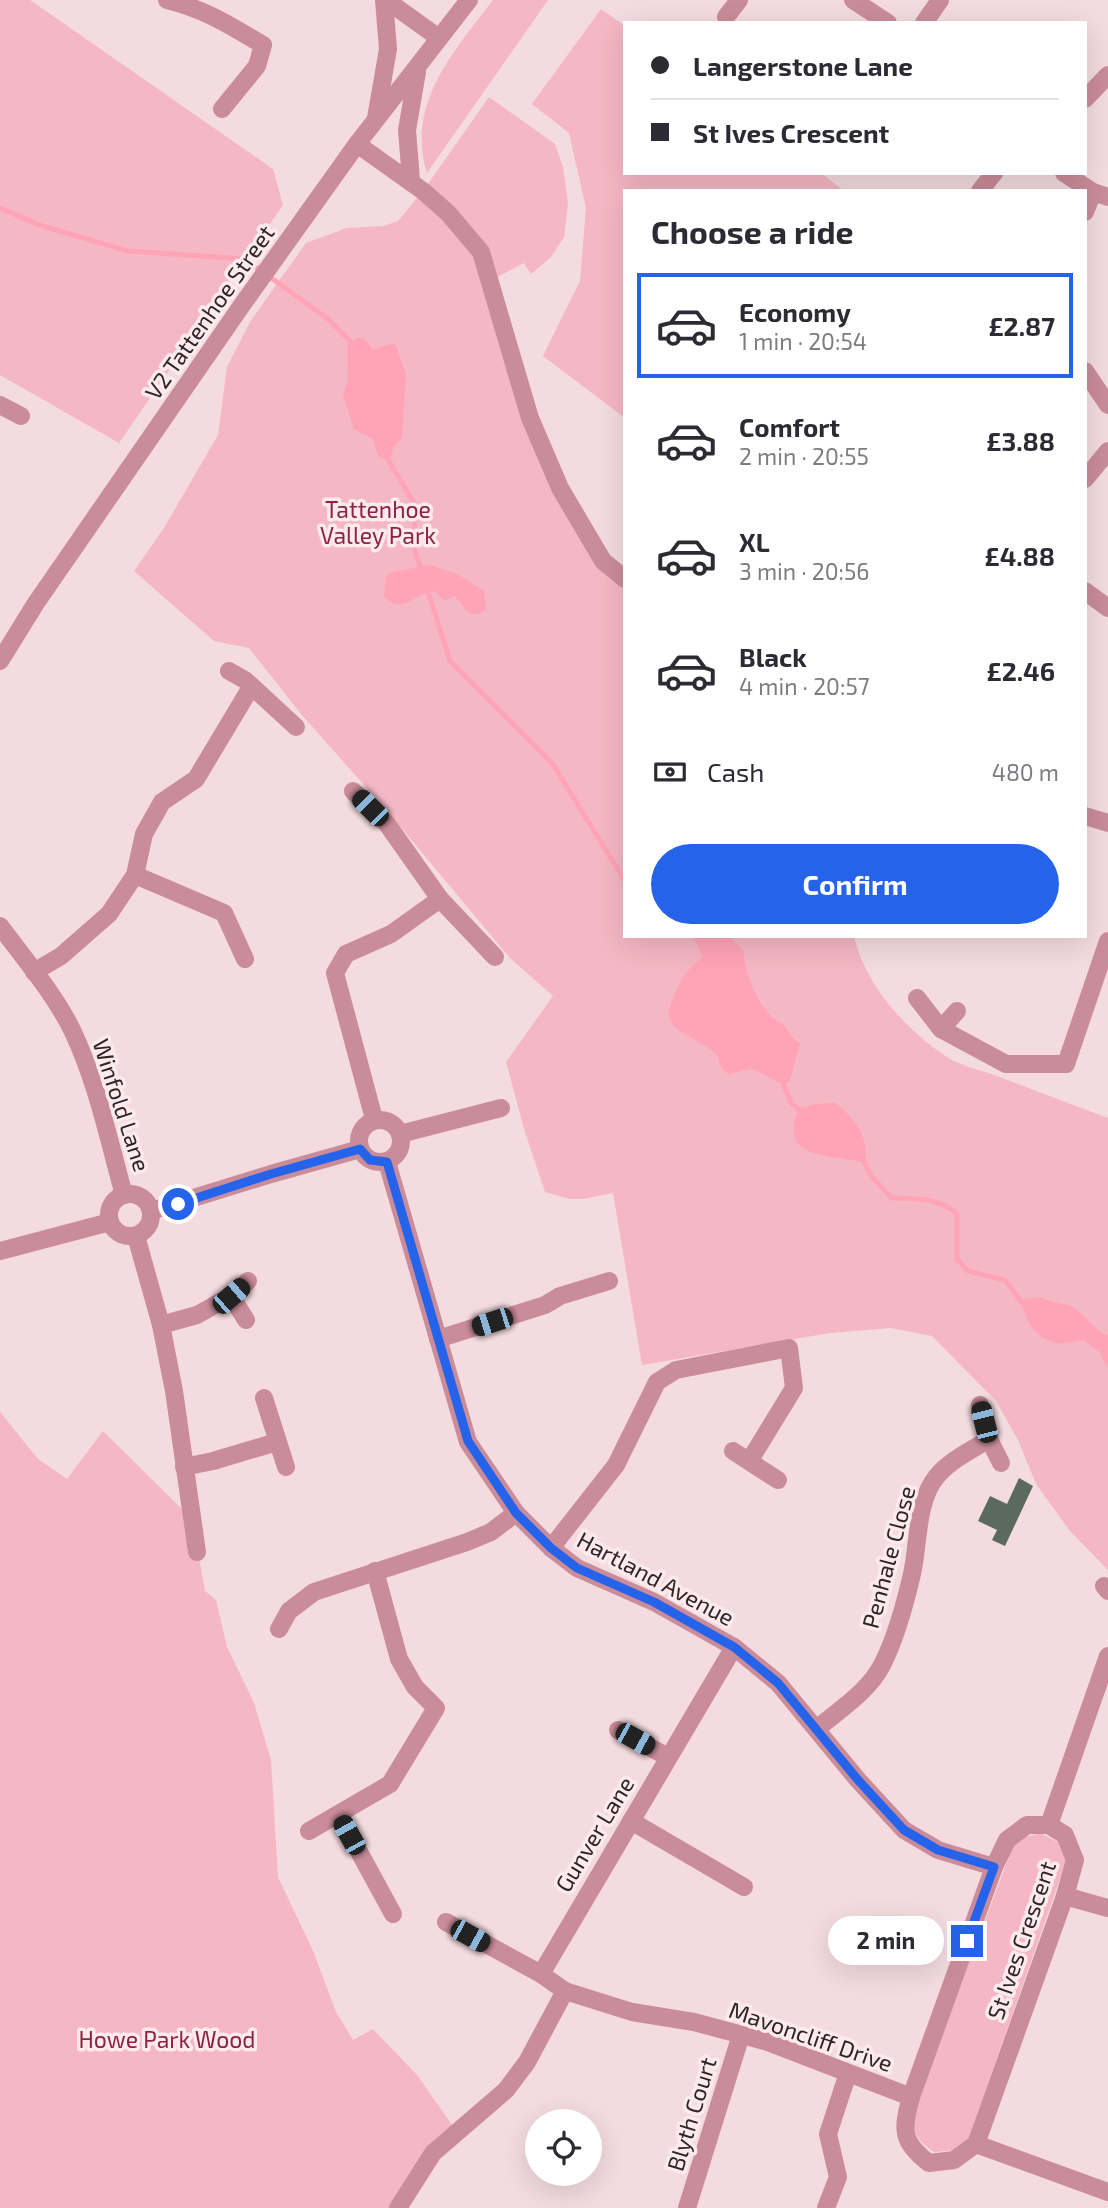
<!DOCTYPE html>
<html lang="en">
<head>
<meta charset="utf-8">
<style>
	:root { --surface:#fff; --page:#f7f7f7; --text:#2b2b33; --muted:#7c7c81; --line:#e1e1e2; --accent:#2563eb }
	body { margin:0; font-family:"Exo 2",sans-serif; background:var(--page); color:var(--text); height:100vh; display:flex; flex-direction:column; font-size:26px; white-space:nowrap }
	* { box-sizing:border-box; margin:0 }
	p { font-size:23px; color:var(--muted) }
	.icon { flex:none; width:38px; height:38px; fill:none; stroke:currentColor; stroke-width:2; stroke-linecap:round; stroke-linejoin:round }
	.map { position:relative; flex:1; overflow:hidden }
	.side { position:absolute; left:623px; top:189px; width:464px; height:749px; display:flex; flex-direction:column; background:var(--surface); border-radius:0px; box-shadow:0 7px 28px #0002 }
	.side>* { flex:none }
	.guide { position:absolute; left:623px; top:21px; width:464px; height:154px; border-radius:0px; box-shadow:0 7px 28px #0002; display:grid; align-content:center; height:154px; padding:0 28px; background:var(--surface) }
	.tools { position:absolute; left:525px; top:2109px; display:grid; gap:14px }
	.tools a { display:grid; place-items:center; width:77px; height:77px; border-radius:50%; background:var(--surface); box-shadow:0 7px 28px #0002; font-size:35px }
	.end { position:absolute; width:32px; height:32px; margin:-16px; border:9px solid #2563eb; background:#fff; box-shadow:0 0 0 4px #fff }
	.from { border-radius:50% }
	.bubble { position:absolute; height:49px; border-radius:24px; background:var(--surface); box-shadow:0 7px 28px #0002; font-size:23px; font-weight:700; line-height:49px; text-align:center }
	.car { position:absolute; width:21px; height:42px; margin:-21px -10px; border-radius:9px; box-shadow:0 0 5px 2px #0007; background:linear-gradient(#222 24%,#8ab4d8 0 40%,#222 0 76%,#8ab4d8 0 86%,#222 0) }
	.guide b { display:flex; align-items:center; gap:24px; height:66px; font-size:26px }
	.guide b+b { border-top:2px solid var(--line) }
	.guide i { width:18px; height:18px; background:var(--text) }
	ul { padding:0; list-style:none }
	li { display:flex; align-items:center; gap:21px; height:105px; margin:0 14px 10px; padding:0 14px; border:4px solid transparent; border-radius:0px }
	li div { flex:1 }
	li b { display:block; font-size:26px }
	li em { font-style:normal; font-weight:700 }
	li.on { border-color:var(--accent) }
	li>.icon { width:63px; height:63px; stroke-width:1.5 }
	h2 { padding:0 28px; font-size:32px; line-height:84px }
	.pay { display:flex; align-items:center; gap:18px; height:77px; padding:0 28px; font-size:26px }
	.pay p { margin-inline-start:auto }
	.primary-button { display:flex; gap:14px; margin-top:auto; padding:14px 28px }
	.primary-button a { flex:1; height:80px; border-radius:42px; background:var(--accent); color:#fff; font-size:28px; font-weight:700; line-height:80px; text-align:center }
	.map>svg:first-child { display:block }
	.green { fill:#f4b7c3 }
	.water { fill:#ffa3b7 }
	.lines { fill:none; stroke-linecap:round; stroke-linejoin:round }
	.stream { stroke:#ffa3b7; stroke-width:5 }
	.building { fill:#5a6a5d }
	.minor { stroke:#ca8c99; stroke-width:18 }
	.route { stroke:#2563eb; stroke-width:9 }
	.labels { text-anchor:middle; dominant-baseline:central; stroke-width:7; stroke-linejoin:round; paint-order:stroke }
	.street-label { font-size:23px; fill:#2e2527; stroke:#fdeaed }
	.park-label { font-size:23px; fill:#8c2345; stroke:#fdeaed }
</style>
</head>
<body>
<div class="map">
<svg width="1108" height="2208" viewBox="0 0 1108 2208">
	<rect width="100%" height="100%" fill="#f3dbdf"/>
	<!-- green -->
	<g class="green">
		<polygon points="0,0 30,0 273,169 283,205 119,443 0,375"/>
		<path d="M 493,0 L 548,0 L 427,173 C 405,104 455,50 493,0 Z"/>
		<polygon points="601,9 625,26 625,173 821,173 844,191 625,191 625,418 543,356 580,281 586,208 569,133 532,104"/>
		<path d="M 489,97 L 555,144 L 563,167 L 568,203 L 564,237 L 551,257 L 531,274 L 524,263 L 491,280 L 560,488 L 625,579 L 625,936 L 854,936 C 865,985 906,1030 947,1057 C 961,1066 981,1070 997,1076 C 1034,1090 1071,1104 1108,1118 L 1108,1570 L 1070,1531 L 1036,1484 L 1018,1440 L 996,1401 L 932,1336 L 891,1328 L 830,1333 L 642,1365 L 613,1193 L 584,1199 L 570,1199 L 545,1192 L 525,1132 L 506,1062 L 553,996 L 510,958 L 389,813 L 301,714 L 249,648 L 214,641 L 134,571 L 164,528 L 218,435 L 227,367 L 250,322 L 306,243 L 347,228 L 384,226 L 398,221 L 423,191 Z"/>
		<polygon points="0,1412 38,1459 67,1479 103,1431 192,1519 205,1591 216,1600 227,1647 254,1703 271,1760 278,1877 314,1953 336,2012 353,2040 373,2029 417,2075 457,2132 398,2208 0,2208"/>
		<path d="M 1040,1833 L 1060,1843 L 1066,1862 L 967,2143 L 957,2150 L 934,2152 C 913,2137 913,2133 915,2107 L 1013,1846 L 1026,1837 Z"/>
	</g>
	<!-- water -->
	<g class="water">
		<polygon points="357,338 363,338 373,349 395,343 406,374 402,438 394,446 389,461 378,456 373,439 354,429 343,395 348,380 347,346"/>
		<path d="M 431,565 L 459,575 L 484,591 L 486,610 C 465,622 466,605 454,596 L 445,601 L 434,591 C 415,592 404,616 384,597 L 386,576 L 392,572 Z"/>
		<path d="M 693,936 L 729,936 L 744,951 C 743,969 758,1005 772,1017 C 776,1021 782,1022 785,1027 C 791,1034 792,1038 800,1043 L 790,1081 L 783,1084 L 752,1069 L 728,1074 L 721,1067 L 716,1053 L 674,1027 L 668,1014 C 674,992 683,970 703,957 Z"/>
		<path d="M 835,1103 C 855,1118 870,1138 865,1163 C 834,1154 775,1161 799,1109 L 815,1104 Z"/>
		<path d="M 1041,1297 C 1052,1304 1064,1302 1073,1307 C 1086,1315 1093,1329 1108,1336 L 1108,1368 L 1099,1352 L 1084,1340 C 1075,1341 1065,1344 1056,1343 C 1037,1339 1025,1321 1022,1303 L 1025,1299 Z"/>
	</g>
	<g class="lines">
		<!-- stream -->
		<g class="stream">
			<polyline points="0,208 39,225 128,251 245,259 328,319 351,342"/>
			<polyline points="389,461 415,505 414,548 422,572"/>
			<polyline points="426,585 450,661 552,763 625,881"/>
			<polyline points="783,1084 792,1104 799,1109"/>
			<path d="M 865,1163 L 871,1176 L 892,1198 C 915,1199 939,1197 957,1214 L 957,1259 L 968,1271 L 1005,1280 L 1026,1308"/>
		</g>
	</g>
	<!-- building -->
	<polygon class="building" points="1019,1478 1033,1486 1005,1546 992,1540 997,1530 978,1521 990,1496 1007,1504"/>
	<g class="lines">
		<!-- minor -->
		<g class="minor">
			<path d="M 167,0 C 207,10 229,25 263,45 L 257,66 L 222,109"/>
			<polyline points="386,0 439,38"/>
			<polyline points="853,0 888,23"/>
			<polyline points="726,17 739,0"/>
			<polyline points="924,23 940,0"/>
			<polyline points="1085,99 1108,75"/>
			<polyline points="376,118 388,49 384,0"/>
			<polyline points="357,144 423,191 448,213 481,252 530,418 560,488 603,561 625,579"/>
			<polyline points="1064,173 1093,192 1108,197"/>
			<polyline points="411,180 407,130 417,72"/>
			<polyline points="980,191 994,173"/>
			<polyline points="1085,212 1093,192"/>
			<polyline points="1085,371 1108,405"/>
			<polyline points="0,405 21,416"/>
			<polyline points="1085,479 1108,451"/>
			<polyline points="1085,591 1108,608"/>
			<polyline points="0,661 36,603 242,305 357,144 469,0"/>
			<polyline points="229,671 245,680 296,727"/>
			<polyline points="353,791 387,824 440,899 495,957"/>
			<polyline points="1085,816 1108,823"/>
			<polyline points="135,875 224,913 245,959"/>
			<path d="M 0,926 C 24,958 56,996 73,1032 C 97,1083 109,1141 124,1195"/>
			<polyline points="34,972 61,956 109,914 135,875 144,834 162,802 196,779 251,687"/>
			<polyline points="917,998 941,1029 1006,1064 1066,1064 1108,941"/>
			<polyline points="941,1029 957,1011"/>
			<polyline points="374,1119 335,973 346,954 391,934 440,899"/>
			<circle cx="380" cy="1141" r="21"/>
			<polyline points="400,1134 501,1108"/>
			<polyline points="387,1162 468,1442 516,1513 551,1548 577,1568 654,1602 734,1647 778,1683 858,1780 904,1830 938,1850 994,1867"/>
			<circle cx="130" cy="1215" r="21"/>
			<polyline points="151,1211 271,1174 360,1149"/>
			<polyline points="136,1236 161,1325 174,1391 197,1552"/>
			<polyline points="0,1251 110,1222"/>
			<polyline points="231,1296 248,1281"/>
			<polyline points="161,1325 197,1315 231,1296 246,1320"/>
			<polyline points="438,1339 545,1305 560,1296 609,1281"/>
			<polyline points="264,1398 286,1467"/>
			<polyline points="980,1405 989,1439 1001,1463"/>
			<polyline points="733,1451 778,1480"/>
			<polyline points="184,1467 213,1461 277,1442"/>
			<polyline points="551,1548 616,1465 657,1382 676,1370 789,1348 794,1388 750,1460"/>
			<polyline points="1104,1586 1108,1591"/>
			<polyline points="279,1629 289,1611 314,1592 467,1542 491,1532 516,1513"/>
			<path d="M 818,1728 C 840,1709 868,1692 882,1665 C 896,1638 905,1604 912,1574 C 919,1543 916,1501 937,1476 C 950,1460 972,1450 989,1439"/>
			<polyline points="618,1730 668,1757"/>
			<polyline points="339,1815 393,1914"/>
			<polyline points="631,1821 744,1887"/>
			<path d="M 1027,1825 L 1049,1825 L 1065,1835 L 1075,1860 L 1065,1896 L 976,2144 L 954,2160 L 929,2163 C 901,2142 902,2129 911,2097 L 994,1867 L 1007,1840 Z"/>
			<polyline points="1049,1825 1108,1656"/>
			<polyline points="309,1831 390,1784 436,1708 415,1687 399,1659 375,1571"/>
			<polyline points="1065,1896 1108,1908"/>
			<polyline points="446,1922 541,1974 565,1991 632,2012 694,2022 768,2042 911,2097"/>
			<polyline points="541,1974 734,1647"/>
			<polyline points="976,2144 1108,2192"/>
			<polyline points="398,2208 433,2153 506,2090 527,2062 565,1991"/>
			<polyline points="687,2208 741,2035"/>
			<polyline points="826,2208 838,2177 828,2134 848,2073"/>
		</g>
	</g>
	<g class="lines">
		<!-- route -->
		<polyline class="route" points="178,1204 271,1174 360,1149 370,1160 387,1162 468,1441 516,1513 551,1548 577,1568 654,1602 734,1647 778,1683 858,1780 904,1830 938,1850 994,1867 967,1941"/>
	</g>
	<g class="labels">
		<!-- street labels -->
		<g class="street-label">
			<text transform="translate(209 312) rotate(-55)">V2 Tattenhoe Street</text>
			<text transform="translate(122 1105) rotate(72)">Winfold Lane</text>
			<text transform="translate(888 1557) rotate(-75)">Penhale Close</text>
			<text transform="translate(656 1578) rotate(28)">Hartland Avenue</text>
			<text transform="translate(594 1834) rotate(-59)">Gunver Lane</text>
			<text transform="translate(1021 1940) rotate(-71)">St Ives Crescent</text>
			<text transform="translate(811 2036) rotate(19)">Mavoncliff Drive</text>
			<text transform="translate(691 2114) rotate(-73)">Blyth Court</text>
		</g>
		<!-- park labels -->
		<g class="park-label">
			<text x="378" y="509">Tattenhoe<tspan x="378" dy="26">Valley Park</tspan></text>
			<text x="167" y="2039">Howe Park Wood</text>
		</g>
	</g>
</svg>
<div class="tools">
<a><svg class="icon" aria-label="locate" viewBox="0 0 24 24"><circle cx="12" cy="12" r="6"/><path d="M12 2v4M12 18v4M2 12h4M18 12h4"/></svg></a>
</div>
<i class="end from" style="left:178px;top:1204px"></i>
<i class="end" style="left:967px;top:1941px"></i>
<div class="bubble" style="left:828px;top:1916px;width:116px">2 min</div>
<i class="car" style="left:370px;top:808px;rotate:315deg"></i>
<i class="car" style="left:231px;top:1296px;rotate:49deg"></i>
<i class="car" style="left:492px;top:1322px;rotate:252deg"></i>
<i class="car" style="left:984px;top:1422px;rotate:346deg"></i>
<i class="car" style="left:635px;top:1739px;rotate:119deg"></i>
<i class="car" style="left:349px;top:1835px;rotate:331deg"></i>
<i class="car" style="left:470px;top:1936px;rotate:119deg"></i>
<div class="guide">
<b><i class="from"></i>Langerstone Lane</b>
<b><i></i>St Ives Crescent</b>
</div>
<section class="side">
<h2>Choose a ride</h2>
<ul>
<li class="on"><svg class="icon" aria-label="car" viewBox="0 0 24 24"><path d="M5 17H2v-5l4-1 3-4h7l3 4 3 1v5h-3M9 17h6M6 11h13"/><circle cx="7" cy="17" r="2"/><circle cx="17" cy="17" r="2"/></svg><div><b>Economy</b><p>1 min · 20:54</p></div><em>£2.87</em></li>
<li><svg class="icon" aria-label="car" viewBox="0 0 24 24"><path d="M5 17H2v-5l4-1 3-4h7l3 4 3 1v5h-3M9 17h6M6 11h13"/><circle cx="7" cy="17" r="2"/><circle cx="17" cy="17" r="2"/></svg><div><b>Comfort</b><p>2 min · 20:55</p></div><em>£3.88</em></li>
<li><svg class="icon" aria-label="car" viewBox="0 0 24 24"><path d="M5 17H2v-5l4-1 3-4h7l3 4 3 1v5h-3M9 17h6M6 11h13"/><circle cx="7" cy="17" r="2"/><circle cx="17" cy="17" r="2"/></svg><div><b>XL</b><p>3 min · 20:56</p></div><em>£4.88</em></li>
<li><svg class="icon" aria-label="car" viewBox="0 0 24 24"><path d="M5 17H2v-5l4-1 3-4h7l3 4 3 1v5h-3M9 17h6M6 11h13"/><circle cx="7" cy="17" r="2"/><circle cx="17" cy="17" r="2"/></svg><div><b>Black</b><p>4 min · 20:57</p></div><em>£2.46</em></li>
</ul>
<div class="pay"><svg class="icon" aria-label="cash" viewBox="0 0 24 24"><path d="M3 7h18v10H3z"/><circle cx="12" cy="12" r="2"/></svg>Cash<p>480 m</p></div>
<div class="primary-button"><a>Confirm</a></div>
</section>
</div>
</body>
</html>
